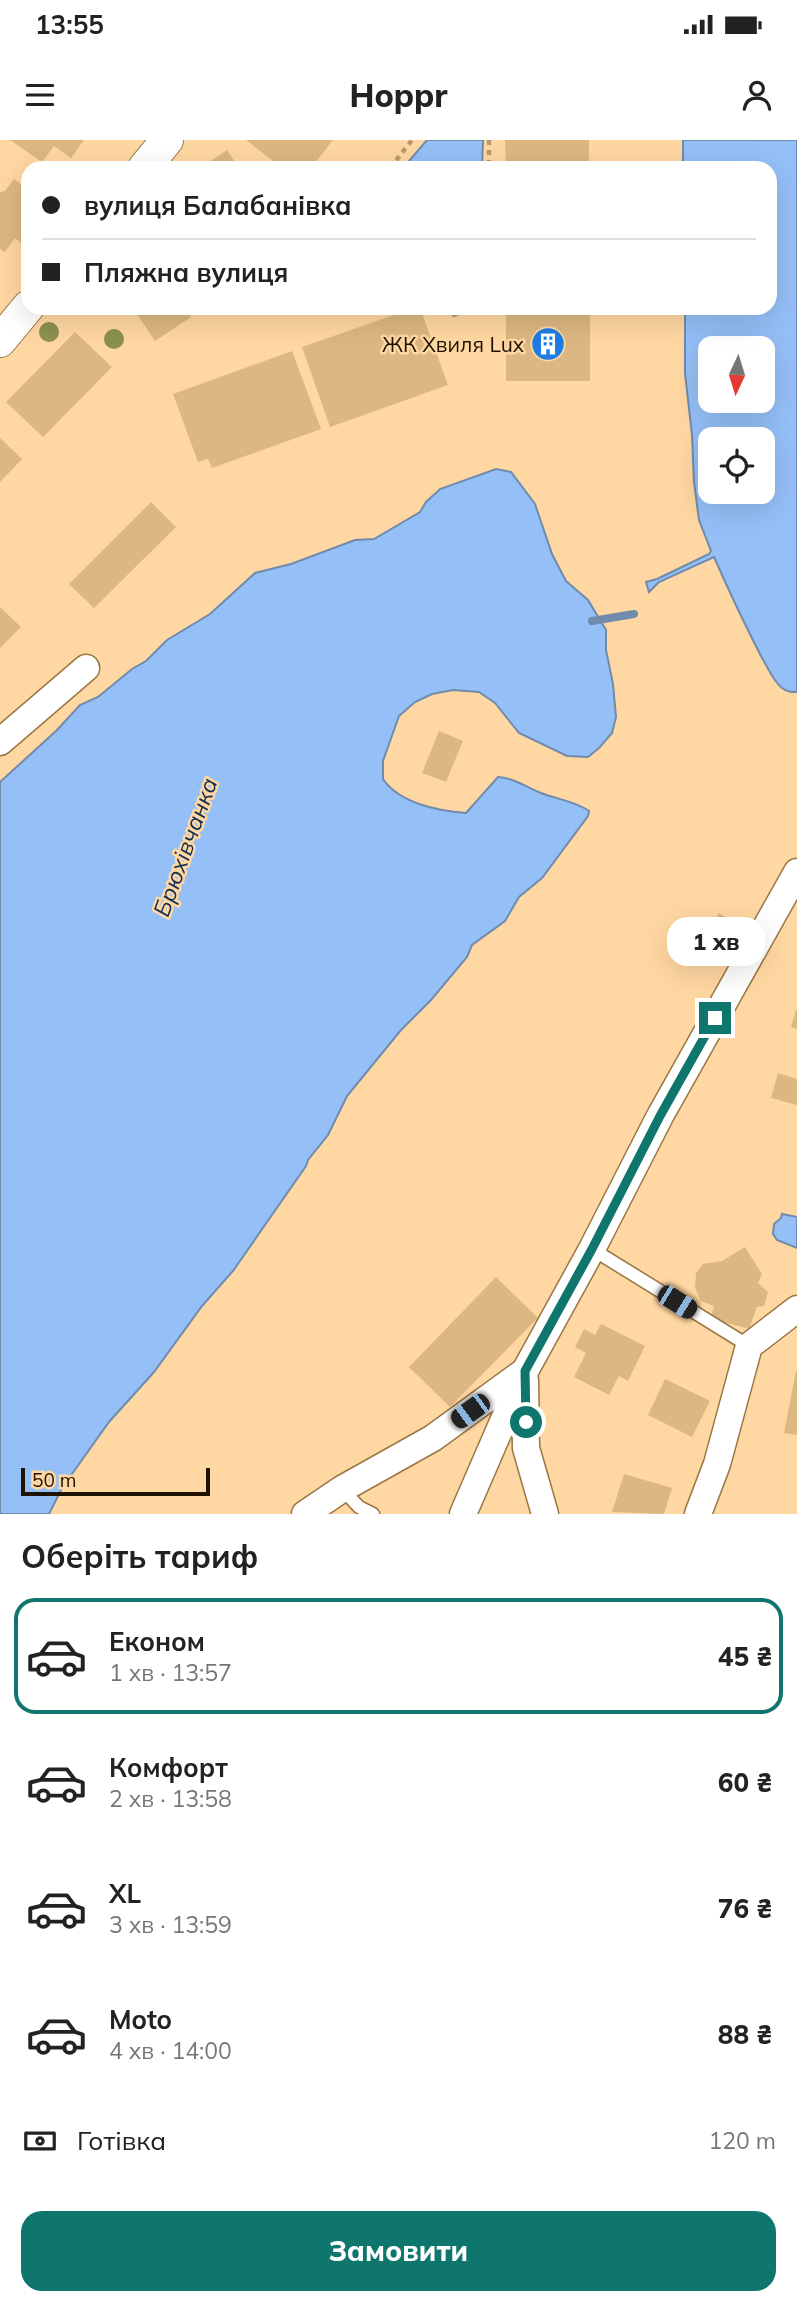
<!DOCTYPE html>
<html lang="uk">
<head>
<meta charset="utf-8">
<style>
	:root { --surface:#fff; --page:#f6f6f6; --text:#222; --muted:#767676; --line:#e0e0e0; --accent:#0f766e }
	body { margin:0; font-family:Mulish,sans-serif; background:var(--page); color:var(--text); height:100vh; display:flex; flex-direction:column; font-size:26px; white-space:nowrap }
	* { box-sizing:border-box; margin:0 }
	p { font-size:23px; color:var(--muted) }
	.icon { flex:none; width:38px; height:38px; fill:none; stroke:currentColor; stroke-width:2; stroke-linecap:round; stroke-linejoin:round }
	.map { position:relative; height:1374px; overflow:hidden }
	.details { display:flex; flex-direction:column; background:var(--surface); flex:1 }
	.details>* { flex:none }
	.banner { position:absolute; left:21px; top:21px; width:756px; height:154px; border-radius:21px; box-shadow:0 7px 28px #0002; display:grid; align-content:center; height:154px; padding:0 21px; background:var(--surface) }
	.needle { width:46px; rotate:184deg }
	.tools { position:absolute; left:698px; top:196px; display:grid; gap:14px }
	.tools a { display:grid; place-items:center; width:77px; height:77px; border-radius:14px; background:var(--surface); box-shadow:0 7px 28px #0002; font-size:35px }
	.scale { position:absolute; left:21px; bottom:18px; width:189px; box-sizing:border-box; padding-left:7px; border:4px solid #201200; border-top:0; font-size:19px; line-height:24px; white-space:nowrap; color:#201200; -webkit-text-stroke:5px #ffd7a2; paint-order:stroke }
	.end { position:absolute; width:32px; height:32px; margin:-16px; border:9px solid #0f766e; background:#fff; box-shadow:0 0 0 4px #fff }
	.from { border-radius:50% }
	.bubble { position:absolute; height:49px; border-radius:21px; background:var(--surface); box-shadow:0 7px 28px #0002; font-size:23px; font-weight:800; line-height:49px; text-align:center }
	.car { position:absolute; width:21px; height:42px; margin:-21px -10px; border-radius:9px; box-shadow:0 0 5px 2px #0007; background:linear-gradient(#222 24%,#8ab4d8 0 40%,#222 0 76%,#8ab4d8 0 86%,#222 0) }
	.banner b { display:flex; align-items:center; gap:24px; height:66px; font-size:26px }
	.banner b+b { border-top:2px solid var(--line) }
	.banner i { width:18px; height:18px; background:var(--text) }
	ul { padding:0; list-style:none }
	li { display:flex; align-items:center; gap:21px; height:116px; margin:0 14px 10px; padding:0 7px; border:4px solid transparent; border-radius:21px }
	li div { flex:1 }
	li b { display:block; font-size:26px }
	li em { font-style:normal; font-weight:800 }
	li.on { border-color:var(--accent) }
	li>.icon { width:63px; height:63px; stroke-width:1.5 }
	h2 { padding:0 21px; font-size:32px; line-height:84px }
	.pay { display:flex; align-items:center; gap:18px; height:77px; padding:0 21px; font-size:26px }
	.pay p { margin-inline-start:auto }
	.primary-button { display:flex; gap:14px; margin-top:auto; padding:14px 21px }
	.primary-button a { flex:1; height:80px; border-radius:21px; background:var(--accent); color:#fff; font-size:28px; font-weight:800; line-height:80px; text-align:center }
	.status { display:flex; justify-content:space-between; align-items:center; height:49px; padding:0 35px; background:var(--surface); direction:ltr }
	.status svg { height:19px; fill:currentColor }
	header { display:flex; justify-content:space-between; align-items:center; height:91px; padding:0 21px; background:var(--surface); font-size:32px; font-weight:800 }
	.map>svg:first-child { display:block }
	.water { fill:#94bff7; stroke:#718bad; stroke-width:2; fill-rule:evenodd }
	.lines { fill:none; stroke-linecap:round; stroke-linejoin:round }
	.stream { stroke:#718bad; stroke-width:8 }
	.building { fill:#ddb782 }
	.service-casing { stroke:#9a7643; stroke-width:15 }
	.minor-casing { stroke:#9a7643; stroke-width:29 }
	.tertiary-casing { stroke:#9a7643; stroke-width:34 }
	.path { stroke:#ba9a70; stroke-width:4.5; stroke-dasharray:5 5; stroke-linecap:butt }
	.service { stroke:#fff; stroke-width:12 }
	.minor { stroke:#fff; stroke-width:26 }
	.tertiary { stroke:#fff; stroke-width:32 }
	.tree { fill:#8c9050 }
	.route { stroke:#0f766e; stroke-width:9 }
	.labels { text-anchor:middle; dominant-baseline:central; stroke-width:5; stroke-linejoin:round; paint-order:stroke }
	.poi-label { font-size:21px; fill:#201200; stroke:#ffd7a2; text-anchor:end }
	.water-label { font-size:23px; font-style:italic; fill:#133054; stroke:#ffd7a2 }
</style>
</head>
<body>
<div class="status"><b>13:55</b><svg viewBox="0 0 49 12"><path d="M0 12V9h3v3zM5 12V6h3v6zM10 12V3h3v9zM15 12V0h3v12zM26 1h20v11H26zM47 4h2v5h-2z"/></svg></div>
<header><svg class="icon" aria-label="menu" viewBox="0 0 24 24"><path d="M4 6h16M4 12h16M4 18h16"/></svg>Hoppr<svg class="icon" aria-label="person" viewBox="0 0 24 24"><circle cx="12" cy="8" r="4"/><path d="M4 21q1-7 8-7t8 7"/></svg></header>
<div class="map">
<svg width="797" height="1374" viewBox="0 0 797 1374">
	<rect width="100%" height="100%" fill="#ffd7a2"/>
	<!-- water -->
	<g class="water">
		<polygon points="427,0 483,0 482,28 403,28"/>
		<path d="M 683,0 L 797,0 L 797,552 C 791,552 787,552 782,548 C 773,541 767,526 761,516 C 744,483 729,451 714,417 L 659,442 L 649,452 L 646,442 L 657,439 L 709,414 L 711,411 L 699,380 L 694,342 L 692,295 L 685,233 L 685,168 L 770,168 L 770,28 L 683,28 ZM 763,208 L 763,261 L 710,261 L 710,208 ZM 763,299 L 763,352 L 710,352 L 710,299 Z"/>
		<path d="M 496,329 L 511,332 L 535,364 L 552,414 L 566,441 L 588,460 L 606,490 L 606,510 L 613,544 L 616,577 L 612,593 L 599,608 L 588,617 L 567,616 L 519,593 L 495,563 L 479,552 L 453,550 L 432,554 L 415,562 L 399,576 L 383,621 L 383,639 C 399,663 438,671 466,673 L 498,637 C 514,638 526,647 541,653 C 556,659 575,661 589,671 L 588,676 L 542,738 L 519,757 L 505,781 L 472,805 L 467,817 L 431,860 L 401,890 L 347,956 L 328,995 L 308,1020 L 306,1026 L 233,1131 L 202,1166 L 154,1232 L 109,1282 L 62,1348 L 49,1374 L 0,1374 L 0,642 L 56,591 L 80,565 L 98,557 L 132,529 L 146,521 L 167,500 L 210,474 L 255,433 L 291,424 L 355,400 L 374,399 L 420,372 L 426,362 L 440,349 Z"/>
		<polygon points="782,1074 797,1077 797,1108 777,1100 773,1094 774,1084 781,1078"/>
	</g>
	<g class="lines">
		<!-- stream -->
		<polyline class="stream" points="592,481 634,474"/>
	</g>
	<!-- building -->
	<g class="building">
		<polygon points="10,0 84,0 71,18 54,6 42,22"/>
		<polygon points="246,0 333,0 311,28 282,28"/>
		<polygon points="505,0 589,0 589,28 506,28"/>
		<polygon points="227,10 239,28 200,28"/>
		<polygon points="14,39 28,49 28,94 21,103 15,98 5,112 0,109 0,52 5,51"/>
		<polygon points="133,168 185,168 191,177 155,201"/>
		<polygon points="414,168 420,168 448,245 330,287 302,207"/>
		<rect x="506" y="168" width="84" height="73"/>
		<polygon points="75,192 112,227 43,297 6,262"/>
		<polygon points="292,211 321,289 212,328 208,319 198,322 173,254"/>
		<polygon points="0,298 22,319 0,342"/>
		<polygon points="151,362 176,387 94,468 69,444"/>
		<polygon points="0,467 21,487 0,508"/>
		<polygon points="439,591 463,601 446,642 422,633"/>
		<polygon points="719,773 743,789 720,825 696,810"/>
		<polygon points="796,870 797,870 797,889 791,887"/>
		<polygon points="778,933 797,939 797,965 771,958"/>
		<polygon points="745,1107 762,1134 758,1143 768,1152 764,1166 757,1167 749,1189 710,1178 714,1166 701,1161 695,1148 696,1133 703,1124 722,1121"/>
		<polygon points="496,1137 538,1178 450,1267 409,1227"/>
		<polygon points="601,1184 645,1206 628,1241 619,1236 609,1255 574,1237 586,1213 575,1207 584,1189 595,1195"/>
		<polygon points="796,1231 797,1231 797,1295 784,1293"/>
		<polygon points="665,1239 710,1261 692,1297 648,1275"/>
		<polygon points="624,1334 672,1348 664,1374 612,1372"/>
	</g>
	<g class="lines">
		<!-- service casing -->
		<g class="service-casing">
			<g id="service">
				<polyline points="592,1109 749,1206"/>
				<polyline points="342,1349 359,1367 373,1374"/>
			</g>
		</g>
		<!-- minor casing -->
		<g class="minor-casing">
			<g id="minor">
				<polyline points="0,602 86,528"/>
				<polyline points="525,1240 526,1308 545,1374"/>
				<polyline points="305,1374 342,1349 433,1298 525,1231 592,1109 660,976 797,732"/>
				<polyline points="463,1374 525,1231"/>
				<polyline points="698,1374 717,1324 749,1206 797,1169"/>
			</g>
		</g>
		<!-- tertiary casing -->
		<g class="tertiary-casing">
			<g id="tertiary">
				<polyline points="144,28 167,0"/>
				<polyline points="0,201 28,167"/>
			</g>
		</g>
		<!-- path -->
		<g class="path">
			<polyline points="489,0 489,28"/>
			<polyline points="390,28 412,0"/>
			<polyline points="445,168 454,175 470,168"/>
		</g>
		<!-- service -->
		<use href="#service" class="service"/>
		<!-- minor -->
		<use href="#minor" class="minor"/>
		<!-- tertiary -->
		<use href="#tertiary" class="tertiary"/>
	</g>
	<!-- trees -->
	<g class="tree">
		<circle cx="49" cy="192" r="10"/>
		<circle cx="114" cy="199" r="10"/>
	</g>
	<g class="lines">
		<!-- route -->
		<polyline class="route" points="526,1282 525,1231 592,1109 660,976 715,878"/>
	</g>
	<!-- icons -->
	<defs>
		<g id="building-disc" transform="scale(1.75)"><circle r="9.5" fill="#1d7ce5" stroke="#ffd7a2"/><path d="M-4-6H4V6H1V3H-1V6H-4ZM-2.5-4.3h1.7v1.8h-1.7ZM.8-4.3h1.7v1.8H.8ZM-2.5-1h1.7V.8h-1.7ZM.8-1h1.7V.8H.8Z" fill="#fff"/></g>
	</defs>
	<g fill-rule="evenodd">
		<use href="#building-disc" x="548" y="204"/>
	</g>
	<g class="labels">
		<!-- poi labels -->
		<g class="poi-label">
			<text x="524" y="204">ЖК Хвиля Lux</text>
		</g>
		<!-- water labels -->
		<g class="water-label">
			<text transform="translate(185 707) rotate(-70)">Брюхівчанка</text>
		</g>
	</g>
</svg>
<div class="tools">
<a><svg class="needle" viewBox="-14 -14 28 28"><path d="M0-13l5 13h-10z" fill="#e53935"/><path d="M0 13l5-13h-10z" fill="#767676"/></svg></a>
<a><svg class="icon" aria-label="locate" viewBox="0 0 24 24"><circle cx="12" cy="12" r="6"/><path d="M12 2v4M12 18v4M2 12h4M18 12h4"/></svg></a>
</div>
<div class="scale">50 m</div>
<i class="end from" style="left:526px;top:1282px"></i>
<i class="end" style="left:715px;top:878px"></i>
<div class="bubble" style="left:667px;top:777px;width:98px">1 хв</div>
<i class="car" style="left:677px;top:1162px;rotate:122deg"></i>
<i class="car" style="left:470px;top:1271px;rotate:234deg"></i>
<div class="banner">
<b><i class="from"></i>вулиця Балабанівка</b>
<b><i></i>Пляжна вулиця</b>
</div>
</div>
<section class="details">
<h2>Оберіть тариф</h2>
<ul>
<li class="on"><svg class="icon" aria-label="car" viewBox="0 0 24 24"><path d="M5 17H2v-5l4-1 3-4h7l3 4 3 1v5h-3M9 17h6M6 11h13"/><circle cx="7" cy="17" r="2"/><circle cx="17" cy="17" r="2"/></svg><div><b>Економ</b><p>1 хв · 13:57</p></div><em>45 ₴</em></li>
<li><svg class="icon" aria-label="car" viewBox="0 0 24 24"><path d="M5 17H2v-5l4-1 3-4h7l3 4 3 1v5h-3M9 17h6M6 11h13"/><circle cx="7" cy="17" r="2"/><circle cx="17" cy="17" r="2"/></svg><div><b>Комфорт</b><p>2 хв · 13:58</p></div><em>60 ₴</em></li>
<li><svg class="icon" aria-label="car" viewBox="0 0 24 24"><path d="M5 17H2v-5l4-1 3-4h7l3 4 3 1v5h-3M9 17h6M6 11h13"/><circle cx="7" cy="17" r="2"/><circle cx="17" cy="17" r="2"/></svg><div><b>XL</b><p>3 хв · 13:59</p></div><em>76 ₴</em></li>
<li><svg class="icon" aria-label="car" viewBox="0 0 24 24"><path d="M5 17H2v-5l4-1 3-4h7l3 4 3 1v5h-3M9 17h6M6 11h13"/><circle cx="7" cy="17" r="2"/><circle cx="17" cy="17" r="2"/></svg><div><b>Moto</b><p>4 хв · 14:00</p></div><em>88 ₴</em></li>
</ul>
<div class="pay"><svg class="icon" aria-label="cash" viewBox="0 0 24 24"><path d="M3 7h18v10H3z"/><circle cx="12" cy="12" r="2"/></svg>Готівка<p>120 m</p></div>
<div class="primary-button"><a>Замовити</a></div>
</section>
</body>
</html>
